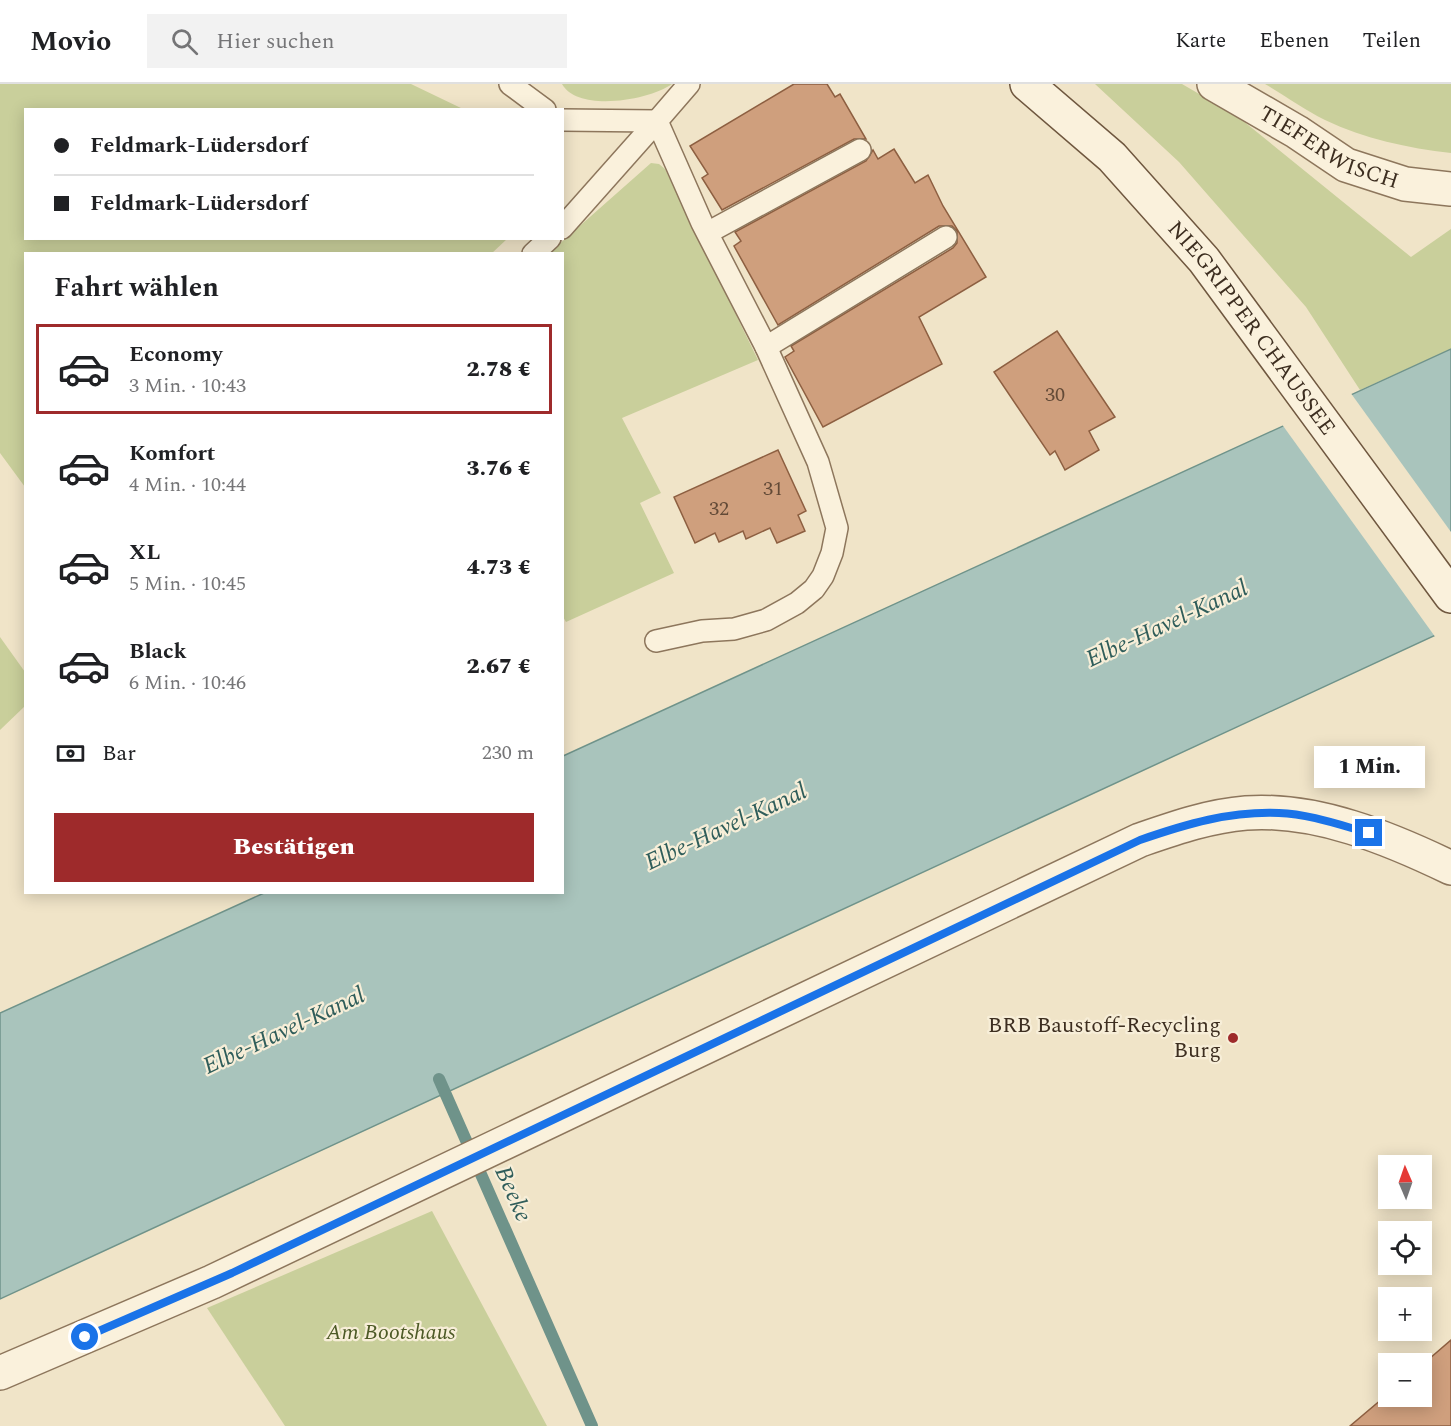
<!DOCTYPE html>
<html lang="de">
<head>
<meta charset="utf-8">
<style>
	:root { --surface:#fff; --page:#f2f2f2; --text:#202124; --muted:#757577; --line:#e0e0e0; --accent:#9e2a2b }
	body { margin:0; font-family:Spectral,serif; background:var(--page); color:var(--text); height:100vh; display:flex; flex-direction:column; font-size:22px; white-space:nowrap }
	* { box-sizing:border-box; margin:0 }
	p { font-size:20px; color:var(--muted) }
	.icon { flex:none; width:33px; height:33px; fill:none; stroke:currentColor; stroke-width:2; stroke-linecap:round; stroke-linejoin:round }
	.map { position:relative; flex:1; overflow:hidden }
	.drawer { position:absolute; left:24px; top:168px; width:540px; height:642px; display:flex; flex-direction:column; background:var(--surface); border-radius:0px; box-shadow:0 3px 15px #0003 }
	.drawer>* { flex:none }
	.top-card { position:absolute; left:24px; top:24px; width:540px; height:132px; border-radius:0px; box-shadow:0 3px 15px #0003; display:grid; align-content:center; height:132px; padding:0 30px; background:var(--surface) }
	.needle { width:39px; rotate:358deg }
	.buttons { position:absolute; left:1378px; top:1071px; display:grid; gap:12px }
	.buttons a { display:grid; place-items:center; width:54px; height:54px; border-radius:0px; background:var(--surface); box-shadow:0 3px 15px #0003; font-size:30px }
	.end { position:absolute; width:27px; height:27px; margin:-14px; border:8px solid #1a73e8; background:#fff; box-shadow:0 0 0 3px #fff }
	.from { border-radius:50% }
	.bubble { position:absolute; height:42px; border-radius:0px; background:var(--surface); box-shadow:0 3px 15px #0003; font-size:20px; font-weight:800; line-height:42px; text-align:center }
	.top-card b { display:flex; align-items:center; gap:21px; height:57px; font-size:22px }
	.top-card b+b { border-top:2px solid var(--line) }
	.top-card i { width:15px; height:15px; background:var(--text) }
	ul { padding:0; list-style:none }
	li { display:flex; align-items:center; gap:18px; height:90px; margin:0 12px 9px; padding:0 18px; border:3px solid transparent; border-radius:0px }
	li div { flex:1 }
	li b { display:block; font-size:22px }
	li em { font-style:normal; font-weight:800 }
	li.active { border-color:var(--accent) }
	li>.icon { width:54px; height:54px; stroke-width:1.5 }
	h2 { padding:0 30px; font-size:27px; line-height:72px }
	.pay { display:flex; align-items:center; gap:15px; height:66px; padding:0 30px; font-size:22px }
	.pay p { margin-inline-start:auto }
	.button { display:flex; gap:12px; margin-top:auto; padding:12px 30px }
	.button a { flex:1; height:69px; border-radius:0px; background:var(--accent); color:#fff; font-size:24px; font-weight:800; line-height:69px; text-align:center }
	header { display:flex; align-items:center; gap:36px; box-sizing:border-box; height:84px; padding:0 30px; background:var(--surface); border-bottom:2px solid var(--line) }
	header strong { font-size:28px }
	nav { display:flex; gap:33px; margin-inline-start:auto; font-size:21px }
	.search { width:420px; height:54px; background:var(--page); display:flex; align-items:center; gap:15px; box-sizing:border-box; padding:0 21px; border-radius:0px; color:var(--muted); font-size:22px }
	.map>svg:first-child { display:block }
	.green { fill:#c9cf9b }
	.water { fill:#a9c4bc; stroke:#6f938a; stroke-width:1.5 }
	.pier { fill:#f0e4c8 }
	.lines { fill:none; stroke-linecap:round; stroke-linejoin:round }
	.stream { stroke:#6f938a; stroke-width:12 }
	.building { fill:#cf9f7d; stroke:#8d5f41; stroke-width:1.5 }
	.service-casing { stroke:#8d765c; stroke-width:24 }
	.minor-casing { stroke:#8d765c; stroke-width:36 }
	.secondary-casing { stroke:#6f573f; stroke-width:36 }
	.service { stroke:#faf1dc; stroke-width:21 }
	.minor { stroke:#faf1dc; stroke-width:33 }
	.secondary { stroke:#faf1dc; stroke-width:33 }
	.route { stroke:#1a73e8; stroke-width:8 }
	.poi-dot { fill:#9e2a2b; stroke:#f7eed8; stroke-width:2 }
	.labels { text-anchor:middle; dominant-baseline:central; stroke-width:4.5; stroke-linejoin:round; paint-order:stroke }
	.number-label { font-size:20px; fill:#624a37 }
	.street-label { font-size:22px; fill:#3d2e20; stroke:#f7eed8 }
	.poi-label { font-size:22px; fill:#3d2e20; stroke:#f7eed8; text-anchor:end }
	.park-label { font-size:22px; font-style:italic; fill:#4d5a26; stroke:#f7eed8 }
	.water-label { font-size:24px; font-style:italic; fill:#2f5d5a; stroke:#f7eed8 }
</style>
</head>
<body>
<header>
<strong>Movio</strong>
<div class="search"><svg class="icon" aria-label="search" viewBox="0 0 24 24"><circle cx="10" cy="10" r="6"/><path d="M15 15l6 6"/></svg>Hier suchen</div>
<nav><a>Karte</a><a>Ebenen</a><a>Teilen</a></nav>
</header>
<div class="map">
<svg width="1451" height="1342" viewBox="0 0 1451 1342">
	<rect width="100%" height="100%" fill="#f0e4c8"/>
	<!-- green -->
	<g class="green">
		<polygon points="0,0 411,0 463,25 26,26 26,154 507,155 491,170 26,170 25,403 0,369"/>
		<path d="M 562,0 L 672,0 C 650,16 578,29 562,0 Z"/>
		<polygon points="1095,0 1182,0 1237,32 1411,173 1451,145 1451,265 1360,306 1306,223 1179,78"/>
		<path d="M 1265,0 L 1451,0 L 1451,69 C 1407,64 1365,55 1325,36 C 1305,26 1285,12 1265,0 Z"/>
		<polygon points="651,79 659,80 665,85 758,276 622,334 661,409 640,419 674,489 566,538 562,531 562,170 548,170"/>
		<polygon points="0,553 25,588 25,622 0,646"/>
		<polygon points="432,1127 547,1342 285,1342 207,1224"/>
	</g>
	<!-- water -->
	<polygon class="water" points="1451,265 1451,544 0,1215 0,929 264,809 562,808 563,672"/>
	<!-- pier -->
	<polygon class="pier" points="1350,308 1451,448 1451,548 1436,554 1281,339"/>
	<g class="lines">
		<!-- stream -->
		<polyline class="stream" points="439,995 592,1342"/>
	</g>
	<!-- building -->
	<g class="building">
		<polygon points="794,0 827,0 835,13 840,10 866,55 854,55 722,126 702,94 708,90 690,62"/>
		<polygon points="894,65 915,99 928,91 943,122 986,193 919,233 942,280 823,343 785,273 794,267 791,262 953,164 957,159 957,147 952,142 939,142 778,241 734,162 741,157 735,148 866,77 873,66 878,75"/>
		<polygon points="1057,247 1115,333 1089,347 1099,366 1065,386 1055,367 1050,371 994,288"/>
		<polygon points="778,366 806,427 798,431 805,447 777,459 770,444 746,455 743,447 719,458 715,449 695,459 674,413"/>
		<polygon points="1451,1256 1451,1342 1350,1342 1389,1309 1389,1312 1422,1312 1422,1281"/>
	</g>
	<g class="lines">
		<!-- service casing -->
		<g class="service-casing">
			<g id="service">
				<polyline points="510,0 545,26"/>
				<polyline points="562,36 657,37"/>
				<polyline points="562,144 657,37"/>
				<polyline points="709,148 860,66"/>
				<polyline points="533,170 550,154"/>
				<polyline points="766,263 946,153"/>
				<polyline points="656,557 702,547 734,545 766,536 797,519 814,505 823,492 832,469 837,444 818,378 766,263 702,139 657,37 689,0"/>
			</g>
		</g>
		<!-- minor casing -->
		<g class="minor-casing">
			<g id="minor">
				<path id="s1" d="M 1214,0 L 1297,48 L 1346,81 L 1405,100 L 1451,105"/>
				<path d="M 0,1289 L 212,1198 L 1140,756 C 1175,744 1209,732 1246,729 C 1316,724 1389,754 1451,784"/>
			</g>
		</g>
		<!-- secondary casing -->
		<g class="secondary-casing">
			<g id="secondary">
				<path id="s2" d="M 1027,0 L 1112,73 L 1204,176 L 1451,512"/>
			</g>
		</g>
		<!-- service -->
		<use href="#service" class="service"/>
		<!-- minor -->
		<use href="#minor" class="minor"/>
		<!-- secondary -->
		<use href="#secondary" class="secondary"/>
	</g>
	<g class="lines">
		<!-- route -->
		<path class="route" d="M 85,1253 L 232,1189 L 1140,756 C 1186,740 1230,727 1279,729 C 1309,730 1340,741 1369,749"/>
	</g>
	<!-- markers -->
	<circle class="poi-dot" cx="1233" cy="954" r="6"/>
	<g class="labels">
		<!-- number labels -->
		<g class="number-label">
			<text x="1055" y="311">30</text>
			<text x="773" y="405">31</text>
			<text x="719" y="425">32</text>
		</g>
		<!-- street labels -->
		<g class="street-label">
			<text stroke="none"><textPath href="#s1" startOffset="132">TIEFERWISCH</textPath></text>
			<text stroke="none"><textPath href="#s2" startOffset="333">NIEGRIPPER CHAUSSEE</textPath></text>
		</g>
		<!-- poi labels -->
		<g class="poi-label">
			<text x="1221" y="941">BRB Baustoff-Recycling<tspan x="1221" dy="25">Burg</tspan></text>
		</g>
		<!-- park labels -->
		<g class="park-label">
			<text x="391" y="1248">Am Bootshaus</text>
		</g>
		<!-- water labels -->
		<g class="water-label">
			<text transform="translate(1167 540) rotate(-25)">Elbe-Havel-Kanal</text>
			<text transform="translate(726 743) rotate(-25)">Elbe-Havel-Kanal</text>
			<text transform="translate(284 947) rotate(-25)">Elbe-Havel-Kanal</text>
			<text transform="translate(513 1110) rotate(66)">Beeke</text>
		</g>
	</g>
</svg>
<div class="buttons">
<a><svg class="needle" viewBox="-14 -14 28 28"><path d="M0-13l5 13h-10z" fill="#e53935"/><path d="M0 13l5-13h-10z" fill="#757577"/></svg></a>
<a><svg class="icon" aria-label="locate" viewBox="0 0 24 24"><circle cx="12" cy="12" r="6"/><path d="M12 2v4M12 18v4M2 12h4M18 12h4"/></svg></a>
<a>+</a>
<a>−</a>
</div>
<i class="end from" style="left:85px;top:1253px"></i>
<i class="end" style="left:1369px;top:749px"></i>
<div class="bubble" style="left:1314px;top:662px;width:111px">1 Min.</div>
<div class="top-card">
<b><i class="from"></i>Feldmark-Lüdersdorf</b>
<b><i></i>Feldmark-Lüdersdorf</b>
</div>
<section class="drawer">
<h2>Fahrt wählen</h2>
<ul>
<li class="active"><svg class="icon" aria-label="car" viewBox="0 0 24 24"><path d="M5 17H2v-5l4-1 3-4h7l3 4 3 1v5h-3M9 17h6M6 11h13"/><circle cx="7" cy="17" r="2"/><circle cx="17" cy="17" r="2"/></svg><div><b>Economy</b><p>3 Min. · 10:43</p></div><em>2.78 €</em></li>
<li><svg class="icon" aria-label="car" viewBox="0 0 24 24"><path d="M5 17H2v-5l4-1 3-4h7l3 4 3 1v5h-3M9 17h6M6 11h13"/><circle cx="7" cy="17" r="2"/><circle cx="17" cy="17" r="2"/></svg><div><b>Komfort</b><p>4 Min. · 10:44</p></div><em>3.76 €</em></li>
<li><svg class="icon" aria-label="car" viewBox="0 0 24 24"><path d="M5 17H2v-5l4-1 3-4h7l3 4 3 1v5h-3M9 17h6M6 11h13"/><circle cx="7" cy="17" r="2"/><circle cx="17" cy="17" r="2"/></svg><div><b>XL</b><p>5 Min. · 10:45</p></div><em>4.73 €</em></li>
<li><svg class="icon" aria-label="car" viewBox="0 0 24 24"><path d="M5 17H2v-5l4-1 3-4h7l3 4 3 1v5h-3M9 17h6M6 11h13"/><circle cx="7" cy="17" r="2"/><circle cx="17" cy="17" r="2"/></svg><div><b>Black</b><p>6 Min. · 10:46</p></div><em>2.67 €</em></li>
</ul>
<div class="pay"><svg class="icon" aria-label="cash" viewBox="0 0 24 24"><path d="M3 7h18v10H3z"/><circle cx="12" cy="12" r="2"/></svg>Bar<p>230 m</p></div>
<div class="button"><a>Bestätigen</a></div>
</section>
</div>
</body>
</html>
